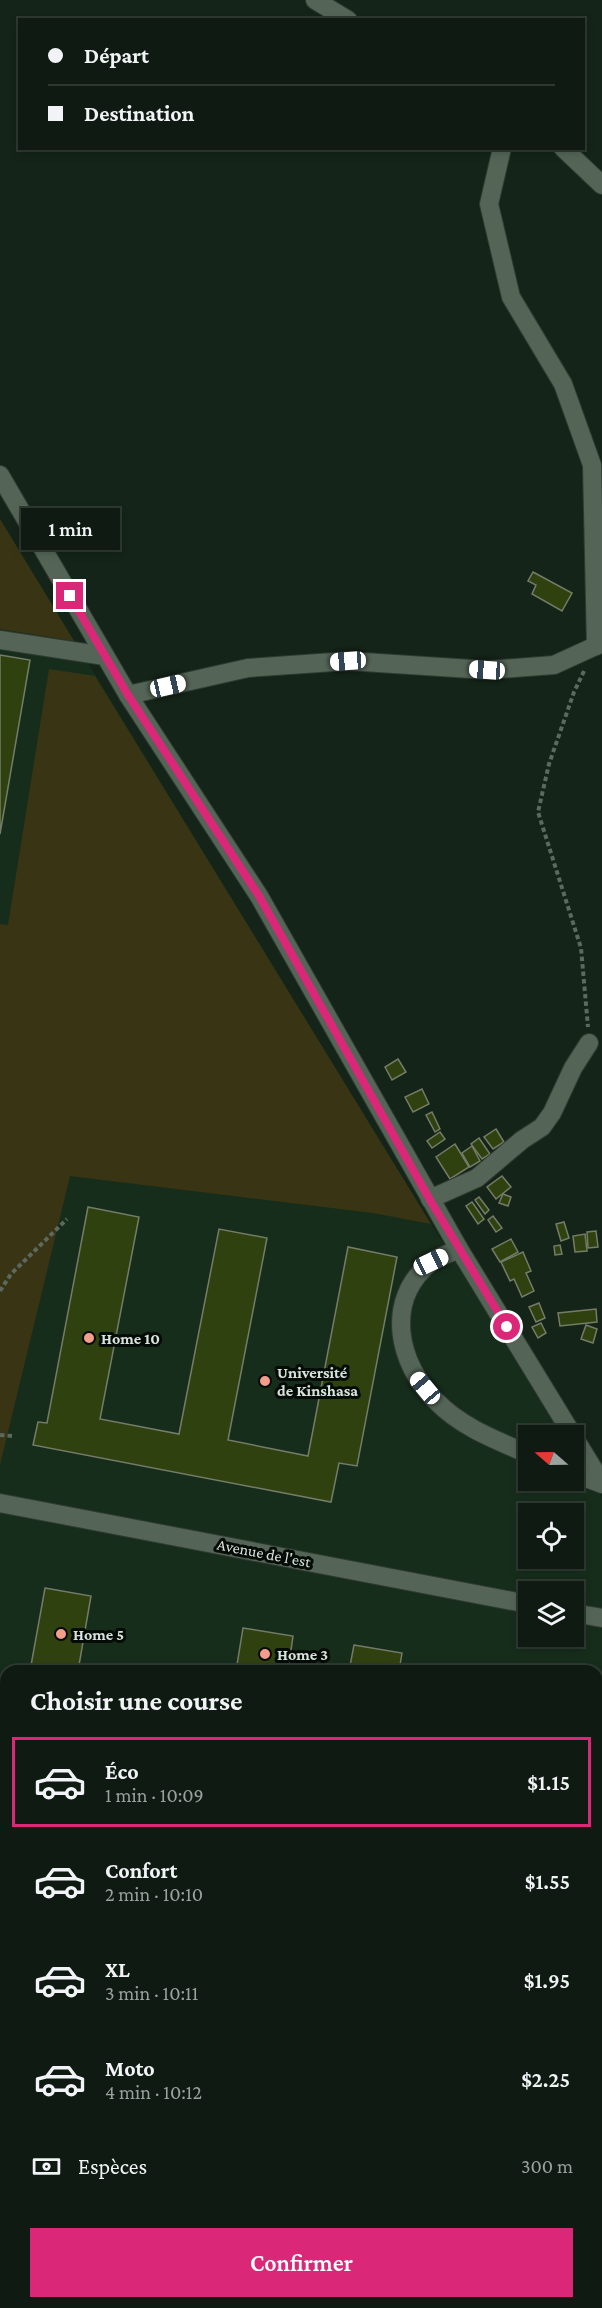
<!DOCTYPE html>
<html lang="fr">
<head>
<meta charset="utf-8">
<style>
	:root { --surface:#0f1b12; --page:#1d2820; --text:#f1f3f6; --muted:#9ba19f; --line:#2f3932; --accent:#db2777 }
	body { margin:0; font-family:"Crimson Pro",serif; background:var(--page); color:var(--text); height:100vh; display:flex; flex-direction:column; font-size:22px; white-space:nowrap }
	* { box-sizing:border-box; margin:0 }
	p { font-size:20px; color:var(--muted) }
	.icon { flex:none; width:33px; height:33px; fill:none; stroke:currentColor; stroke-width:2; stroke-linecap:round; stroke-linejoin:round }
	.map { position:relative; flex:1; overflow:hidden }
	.drawer { position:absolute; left:0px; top:1665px; width:603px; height:644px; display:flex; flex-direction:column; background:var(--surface); border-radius:18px 18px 0 0; box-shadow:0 3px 9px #0003,0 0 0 2px var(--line) }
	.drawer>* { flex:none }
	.hud { position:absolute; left:18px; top:18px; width:567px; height:132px; border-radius:0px; box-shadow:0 3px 9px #0003,0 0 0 2px var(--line); display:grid; align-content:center; height:132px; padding:0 30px; background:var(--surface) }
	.needle { width:39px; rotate:290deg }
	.controls { position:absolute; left:518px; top:1425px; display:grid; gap:12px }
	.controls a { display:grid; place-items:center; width:66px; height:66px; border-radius:0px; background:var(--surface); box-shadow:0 3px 9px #0003,0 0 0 2px var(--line); font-size:30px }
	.end { position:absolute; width:27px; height:27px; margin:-14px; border:8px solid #db2777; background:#fff; box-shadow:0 0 0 3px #fff }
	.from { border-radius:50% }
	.bubble { position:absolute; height:42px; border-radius:0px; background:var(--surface); box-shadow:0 3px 9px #0003,0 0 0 2px var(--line); font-size:20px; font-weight:600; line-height:42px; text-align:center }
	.car { position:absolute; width:18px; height:36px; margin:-18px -9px; border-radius:8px; box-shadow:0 0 4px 2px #0007; background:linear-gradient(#fff 24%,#345 0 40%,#fff 0 76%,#345 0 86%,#fff 0) }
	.hud b { display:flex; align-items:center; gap:21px; height:57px; font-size:22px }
	.hud b+b { border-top:2px solid var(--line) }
	.hud i { width:15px; height:15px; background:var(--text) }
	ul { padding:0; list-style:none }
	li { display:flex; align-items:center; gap:18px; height:90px; margin:0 12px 9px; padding:0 18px; border:3px solid transparent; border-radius:0px }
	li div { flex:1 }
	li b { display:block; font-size:22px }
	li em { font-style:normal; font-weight:600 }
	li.active { border-color:var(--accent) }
	li>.icon { width:54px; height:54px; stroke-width:1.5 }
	h2 { padding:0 30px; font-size:27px; line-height:72px }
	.pay { display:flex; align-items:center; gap:15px; height:66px; padding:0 30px; font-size:22px }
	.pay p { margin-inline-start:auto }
	.button { display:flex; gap:12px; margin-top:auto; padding:12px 30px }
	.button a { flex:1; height:69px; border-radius:0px; background:var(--accent); color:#fff; font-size:24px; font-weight:600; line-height:69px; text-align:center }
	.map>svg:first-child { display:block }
	.built { fill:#172d1c; fill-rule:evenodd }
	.green { fill:#393514 }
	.building { fill:#304110; stroke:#747c68; stroke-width:1.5 }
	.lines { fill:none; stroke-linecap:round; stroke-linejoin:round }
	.minor-casing { stroke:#313c33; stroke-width:20 }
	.path { stroke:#5b695f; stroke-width:4; stroke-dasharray:4.5 3; stroke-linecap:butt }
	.minor { stroke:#546557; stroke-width:18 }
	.route { stroke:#db2777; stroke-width:8 }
	.poi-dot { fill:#f49d8d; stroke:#050b06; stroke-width:2 }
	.labels { text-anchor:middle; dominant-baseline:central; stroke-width:6; stroke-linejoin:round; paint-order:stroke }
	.poi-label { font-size:16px; font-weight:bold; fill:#d9e3db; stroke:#050b06; text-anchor:start }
	.street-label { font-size:16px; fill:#d9e3db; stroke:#050b06 }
</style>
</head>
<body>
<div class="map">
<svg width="602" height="2308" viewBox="0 0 602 2308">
	<rect width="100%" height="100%" fill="#142418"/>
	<!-- built -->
	<path class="built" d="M 0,519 L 431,1224 L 564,1435 L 528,1436 L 528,1480 L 573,1480 L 573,1450 L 602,1497 L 602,2242 L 597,2241 L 597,1671 L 6,1671 L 6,2125 L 0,2124 ZM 528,1514 L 573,1514 L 573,1558 L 528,1558 ZM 528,1592 L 573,1592 L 573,1636 L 528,1636 Z"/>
	<!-- green -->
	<g class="green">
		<polygon points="0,519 74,641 0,629"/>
		<polygon points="49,669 95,676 431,1224 373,1213 70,1176 0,1465 0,924 8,925"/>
		<polygon points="602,1913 602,2161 597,2149 597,1930"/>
		<polygon points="0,2153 6,2154 6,2272 0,2271"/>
		<polygon points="597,2285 602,2286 602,2308 264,2308 225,2303 597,2302"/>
	</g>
	<!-- building -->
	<g class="building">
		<polygon points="533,572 572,593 562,611 532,594 536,585 528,581"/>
		<polygon points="0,655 30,660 0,834"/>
		<polygon points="398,1059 406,1072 392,1080 385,1067"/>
		<polygon points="422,1089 429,1104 413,1112 405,1097"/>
		<polygon points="432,1112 440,1129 435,1132 426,1115"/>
		<polygon points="496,1129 504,1142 493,1149 484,1137"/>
		<polygon points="440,1132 445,1139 432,1148 427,1141"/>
		<polygon points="479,1138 490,1154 482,1159 471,1144"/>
		<polygon points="455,1144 469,1167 450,1179 436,1157"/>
		<polygon points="472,1146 480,1161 470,1167 462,1153"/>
		<polygon points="502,1176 511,1187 496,1199 487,1187"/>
		<polygon points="503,1194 511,1197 508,1206 499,1203"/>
		<polygon points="479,1197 489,1210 485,1214 475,1200"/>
		<polygon points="472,1202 484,1219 478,1224 466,1206"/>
		<polygon points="88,1207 139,1217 100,1419 179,1434 219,1229 267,1238 228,1440 308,1456 348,1247 397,1257 357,1466 339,1463 331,1502 33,1445 38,1422 47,1423"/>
		<polygon points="493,1216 502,1228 496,1232 488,1220"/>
		<polygon points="564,1222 569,1238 561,1241 556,1224"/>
		<polygon points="596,1231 598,1247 588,1248 587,1232"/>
		<polygon points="585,1234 587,1251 575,1252 573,1236"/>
		<polygon points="511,1239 518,1252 500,1262 492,1249"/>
		<polygon points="560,1245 562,1254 555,1255 554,1246"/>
		<polygon points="523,1252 531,1271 526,1273 534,1291 522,1297 514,1279 510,1281 501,1262"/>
		<polygon points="539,1303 545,1318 536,1322 529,1307"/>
		<polygon points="596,1309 597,1322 560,1326 558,1313"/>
		<polygon points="541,1323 546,1333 538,1338 532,1327"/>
		<polygon points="586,1325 597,1329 593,1343 581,1339"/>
		<polygon points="45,1588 91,1596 78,1671 30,1671"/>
		<polygon points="243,1628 293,1636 288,1671 236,1671"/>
		<polygon points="354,1645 402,1653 399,1671 349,1671"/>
		<polygon points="0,1887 6,1888 6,2030 0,2066"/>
	</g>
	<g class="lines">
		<!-- minor casing -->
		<g class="minor-casing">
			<g id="minor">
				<polyline points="315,0 348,20"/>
				<polyline points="502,148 489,204 511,297 563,384 592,465 596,646"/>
				<polyline points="563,148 602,185"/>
				<polyline points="0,475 128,695 259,896 459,1249 602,1483"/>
				<polyline points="0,640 105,656"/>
				<polyline points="128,695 248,668 348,661 487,670 554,665 602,643"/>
				<polyline points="430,1199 477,1178 522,1140 542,1127 552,1113 573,1068 589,1043"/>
				<path d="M 459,1249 C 450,1253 438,1257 430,1263 C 384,1301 398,1364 436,1401 C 461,1427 496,1440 528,1454"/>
				<polyline points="573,1473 602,1484"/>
				<polyline points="0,1503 528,1604"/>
				<polyline points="573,1613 602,1618"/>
				<polyline points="0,1786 6,1787"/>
				<polyline points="597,1788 602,1772"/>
				<polyline points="0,1880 6,1881"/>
				<polyline points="597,2021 602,2024"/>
				<polyline points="0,2142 6,2143"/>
				<polyline points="597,2194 602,2202"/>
				<polyline points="597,2248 602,2249"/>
				<polyline points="0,2282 6,2283"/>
				<polyline points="111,2302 142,2308"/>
			</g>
		</g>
		<!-- path -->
		<g class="path">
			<polyline points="584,671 574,692 549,764 538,812 581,948 588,1027"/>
			<polyline points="0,1291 11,1274 67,1219"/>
			<polyline points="0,1435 12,1436"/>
		</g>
		<!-- minor -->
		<use href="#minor" class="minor"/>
	</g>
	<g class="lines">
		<!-- route -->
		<polyline class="route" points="70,596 128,695 259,896 430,1200 507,1327"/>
	</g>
	<!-- markers -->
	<g class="poi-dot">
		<circle cx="89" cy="1338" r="6"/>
		<circle cx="265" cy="1381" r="6"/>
		<circle cx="61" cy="1634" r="6"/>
		<circle cx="265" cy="1654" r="6"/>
	</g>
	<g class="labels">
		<!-- poi labels -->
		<g class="poi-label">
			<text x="101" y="1338">Home 10</text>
			<text x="277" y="1372">Université<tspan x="277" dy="18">de Kinshasa</tspan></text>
			<text x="73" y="1634">Home 5</text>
			<text x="277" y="1654">Home 3</text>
		</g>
		<!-- street labels -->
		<g class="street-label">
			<text transform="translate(264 1553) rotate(11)">Avenue de l'est</text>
		</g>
	</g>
</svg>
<div class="controls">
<a><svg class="needle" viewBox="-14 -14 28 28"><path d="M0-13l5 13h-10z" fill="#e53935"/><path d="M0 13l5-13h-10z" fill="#9ba19f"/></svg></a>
<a><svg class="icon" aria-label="locate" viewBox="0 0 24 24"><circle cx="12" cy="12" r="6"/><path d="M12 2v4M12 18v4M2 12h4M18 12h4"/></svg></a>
<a><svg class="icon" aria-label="layers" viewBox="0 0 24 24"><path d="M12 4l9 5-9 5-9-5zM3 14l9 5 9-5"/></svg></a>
</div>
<i class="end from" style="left:507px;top:1327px"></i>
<i class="end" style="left:70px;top:596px"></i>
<div class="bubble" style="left:21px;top:508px;width:99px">1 min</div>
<i class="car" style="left:348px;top:661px;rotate:266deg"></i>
<i class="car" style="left:487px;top:670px;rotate:274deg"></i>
<i class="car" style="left:168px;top:686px;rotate:77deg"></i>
<i class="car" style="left:431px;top:1262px;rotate:65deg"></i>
<i class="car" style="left:425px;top:1388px;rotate:320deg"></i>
<div class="hud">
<b><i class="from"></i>Départ</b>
<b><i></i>Destination</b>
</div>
<section class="drawer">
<h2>Choisir une course</h2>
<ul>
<li class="active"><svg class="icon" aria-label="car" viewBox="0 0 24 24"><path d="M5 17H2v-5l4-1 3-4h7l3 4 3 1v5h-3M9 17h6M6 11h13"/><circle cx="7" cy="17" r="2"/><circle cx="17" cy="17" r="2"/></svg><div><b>Éco</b><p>1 min · 10:09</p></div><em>$1.15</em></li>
<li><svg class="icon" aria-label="car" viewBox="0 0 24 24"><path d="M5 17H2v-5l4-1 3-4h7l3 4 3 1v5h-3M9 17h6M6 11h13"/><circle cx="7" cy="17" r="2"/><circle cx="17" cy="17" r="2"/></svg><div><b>Confort</b><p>2 min · 10:10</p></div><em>$1.55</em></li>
<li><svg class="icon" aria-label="car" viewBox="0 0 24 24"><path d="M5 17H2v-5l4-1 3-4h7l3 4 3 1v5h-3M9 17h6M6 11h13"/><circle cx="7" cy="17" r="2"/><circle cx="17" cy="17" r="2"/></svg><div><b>XL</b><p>3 min · 10:11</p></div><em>$1.95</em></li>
<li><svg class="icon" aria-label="car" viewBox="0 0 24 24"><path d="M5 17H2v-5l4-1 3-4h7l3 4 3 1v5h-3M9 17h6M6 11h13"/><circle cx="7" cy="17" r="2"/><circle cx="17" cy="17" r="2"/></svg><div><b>Moto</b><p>4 min · 10:12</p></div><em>$2.25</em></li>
</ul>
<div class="pay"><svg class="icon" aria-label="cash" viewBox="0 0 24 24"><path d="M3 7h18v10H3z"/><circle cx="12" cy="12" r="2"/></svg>Espèces<p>300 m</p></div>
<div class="button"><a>Confirmer</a></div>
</section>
</div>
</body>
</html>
